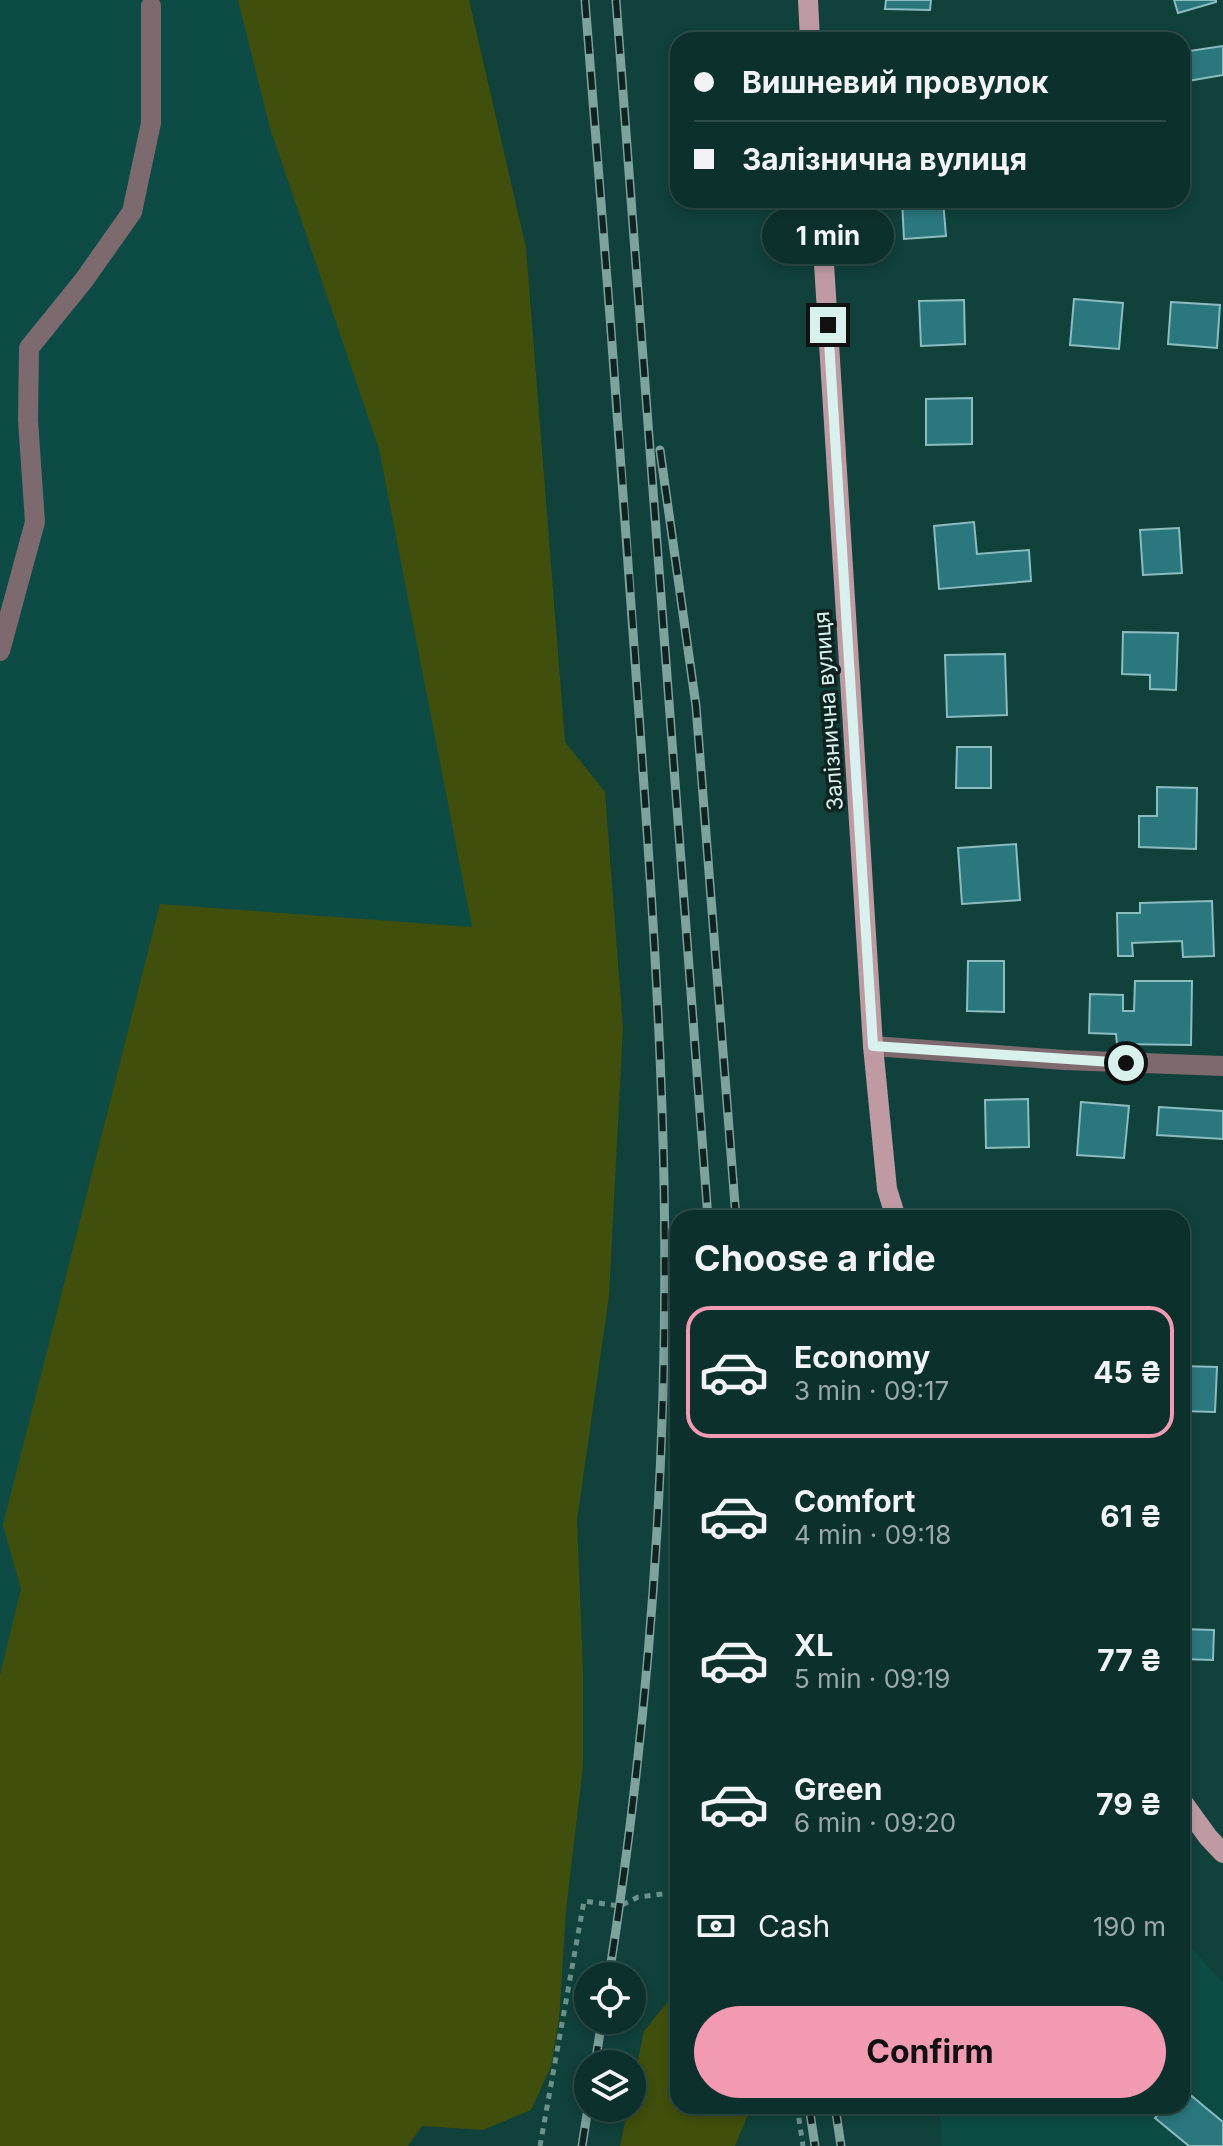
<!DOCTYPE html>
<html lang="en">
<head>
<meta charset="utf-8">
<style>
	:root { --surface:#0c312c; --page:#153934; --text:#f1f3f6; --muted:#9aa9a9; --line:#2c4c48; --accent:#f19ab1 }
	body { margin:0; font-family:Inter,sans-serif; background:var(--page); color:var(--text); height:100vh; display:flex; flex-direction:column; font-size:30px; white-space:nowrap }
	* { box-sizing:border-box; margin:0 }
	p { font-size:26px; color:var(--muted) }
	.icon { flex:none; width:44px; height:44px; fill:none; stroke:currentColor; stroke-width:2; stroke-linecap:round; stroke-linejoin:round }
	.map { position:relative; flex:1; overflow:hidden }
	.details { position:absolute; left:670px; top:1210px; width:520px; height:904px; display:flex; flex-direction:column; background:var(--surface); border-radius:24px; box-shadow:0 4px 12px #0003,0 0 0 2px var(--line) }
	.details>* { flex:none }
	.top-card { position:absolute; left:670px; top:32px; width:520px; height:176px; border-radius:24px; box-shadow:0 4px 12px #0003,0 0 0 2px var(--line); display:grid; align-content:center; height:176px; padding:0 24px; background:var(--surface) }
	.buttons { position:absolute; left:574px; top:1962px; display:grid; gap:16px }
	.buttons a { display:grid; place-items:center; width:72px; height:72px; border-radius:50%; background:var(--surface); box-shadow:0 4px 12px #0003,0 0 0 2px var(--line); font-size:40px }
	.end { position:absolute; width:36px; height:36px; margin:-18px; border:10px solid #d9f1ec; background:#111; box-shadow:0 0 0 4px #111 }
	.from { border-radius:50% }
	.bubble { position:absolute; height:56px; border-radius:28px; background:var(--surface); box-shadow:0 4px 12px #0003,0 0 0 2px var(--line); font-size:26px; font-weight:700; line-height:56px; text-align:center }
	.top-card b { display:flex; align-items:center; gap:28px; height:76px; font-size:30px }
	.top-card b+b { border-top:2px solid var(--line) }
	.top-card i { width:20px; height:20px; background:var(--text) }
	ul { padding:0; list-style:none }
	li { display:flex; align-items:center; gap:24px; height:132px; margin:0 16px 12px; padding:0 8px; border:4px solid transparent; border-radius:24px }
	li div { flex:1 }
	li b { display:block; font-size:30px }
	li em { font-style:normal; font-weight:700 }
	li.selected { border-color:var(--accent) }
	li>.icon { width:72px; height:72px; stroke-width:1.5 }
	h2 { padding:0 24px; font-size:36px; line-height:96px }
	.pay { display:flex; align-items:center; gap:20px; height:88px; padding:0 24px; font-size:30px }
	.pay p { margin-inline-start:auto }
	.button { display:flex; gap:16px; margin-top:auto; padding:16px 24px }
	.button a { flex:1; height:92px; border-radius:48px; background:var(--accent); color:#111; font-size:32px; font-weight:700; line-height:92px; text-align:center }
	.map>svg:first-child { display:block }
	.built { fill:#0c4c44 }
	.green { fill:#404f0c }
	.building { fill:#2a777d; stroke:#8bbcc0; stroke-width:2 }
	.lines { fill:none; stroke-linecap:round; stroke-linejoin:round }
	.path { stroke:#6b918b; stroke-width:5; stroke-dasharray:6 6; stroke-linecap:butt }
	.minor { stroke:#7c6a6e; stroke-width:20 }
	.major { stroke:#bf9aa3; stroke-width:20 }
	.rail-casing { stroke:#7ea29c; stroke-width:9 }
	.rail { stroke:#102320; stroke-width:6; stroke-dasharray:18; stroke-linecap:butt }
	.route { stroke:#d9f1ec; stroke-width:10 }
	.labels { text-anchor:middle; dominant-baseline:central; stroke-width:7; stroke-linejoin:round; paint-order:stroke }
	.street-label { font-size:22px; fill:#d9f1ec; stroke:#102320 }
</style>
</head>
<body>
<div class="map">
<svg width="1223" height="2146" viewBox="0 0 1223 2146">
	<rect width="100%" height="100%" fill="#10413a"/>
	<!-- built -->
	<g class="built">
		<polygon points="0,0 469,0 526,248 565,742 0,2146"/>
		<polygon points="1182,1937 1223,1983 1223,2146 942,2146 939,2106 1182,2106"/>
	</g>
	<!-- green -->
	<g class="green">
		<polygon points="238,0 469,0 526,248 565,742 605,792 623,1028 609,1296 577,1520 583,1668 583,1766 566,1911 559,2020 551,2066 531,2110 483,2130 422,2126 408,2146 0,2146 0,1675 21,1589 3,1525 160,904 472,927 379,449 270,128"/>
		<polygon points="678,1989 678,2106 751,2107 735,2146 620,2146 628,2108 632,2108 632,2088 644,2031"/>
	</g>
	<!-- building -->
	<g class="building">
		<polygon points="886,0 931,0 930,10 885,9"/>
		<polygon points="1174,0 1216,0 1216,2 1178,13"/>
		<polygon points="1223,46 1223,75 1182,82 1182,52"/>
		<polygon points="902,200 943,200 946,236 904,239"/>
		<polygon points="1074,299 1123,303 1119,349 1070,345"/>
		<polygon points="964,300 965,344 921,346 919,301"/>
		<polygon points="1171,302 1220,305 1217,348 1168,344"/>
		<polygon points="972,398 972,444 926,445 926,399"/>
		<polygon points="974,522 977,554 1029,550 1031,581 939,589 934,526"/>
		<polygon points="1179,528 1182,573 1143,575 1140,530"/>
		<polygon points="1123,632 1178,633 1176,690 1150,689 1150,675 1122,674"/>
		<polygon points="1005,654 1007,715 947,717 945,655"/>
		<polygon points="957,747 991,747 991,788 956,788"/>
		<polygon points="1157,787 1197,788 1196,849 1139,847 1139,816 1157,816"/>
		<polygon points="1016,844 1020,900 962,904 958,848"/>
		<polygon points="1212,901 1214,956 1183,957 1182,941 1132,943 1133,956 1118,956 1117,913 1140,913 1140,903"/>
		<polygon points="968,961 1004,961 1004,1012 967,1011"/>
		<polygon points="1135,981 1192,981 1191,1045 1117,1044 1116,1034 1089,1033 1090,994 1123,995 1123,1011 1134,1011"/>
		<polygon points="1028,1099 1029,1147 986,1148 985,1100"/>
		<polygon points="1081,1102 1129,1106 1124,1158 1077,1155"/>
		<polygon points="1159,1107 1223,1111 1223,1139 1157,1135"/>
		<polygon points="1182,1366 1217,1367 1215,1412 1182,1411"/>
		<polygon points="1182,1629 1214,1630 1213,1660 1182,1659"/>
		<polygon points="1182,2088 1223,2122 1223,2146 1189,2146 1155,2118 1165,2106 1182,2106"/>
	</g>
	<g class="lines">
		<!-- path -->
		<g class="path">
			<polyline points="797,2106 803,2146"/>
			<polyline points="540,2146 584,1901 620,1906 638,1897 678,1892"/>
		</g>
		<!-- minor -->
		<g class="minor">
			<polyline points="0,651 35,522 28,420 29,348 84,280 132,212 151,123 151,6"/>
			<polyline points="873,1046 1064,1060 1223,1066"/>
		</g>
		<!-- major -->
		<g class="major">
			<polyline points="808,0 810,40"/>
			<polyline points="820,200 873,1046 887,1189 896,1218"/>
			<polyline points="1182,1801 1208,1837 1223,1853"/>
		</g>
		<!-- rail casing -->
		<g class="rail-casing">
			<g id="rail">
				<path d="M 585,0 C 604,238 623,477 639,715 C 650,870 661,1026 664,1182 C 669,1447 650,1714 609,1976"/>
				<polyline points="616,0 708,1218"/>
				<polyline points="660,450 696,706 736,1218"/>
				<polyline points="595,2064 602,2020"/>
				<polyline points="809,2106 815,2146"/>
				<polyline points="835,2106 841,2146"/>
				<polyline points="582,2146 588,2108"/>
			</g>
		</g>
		<!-- rail -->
		<use href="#rail" class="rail"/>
	</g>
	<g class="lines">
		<!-- route -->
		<polyline class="route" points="828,325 873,1046 1126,1063"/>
	</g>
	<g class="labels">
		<!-- street labels -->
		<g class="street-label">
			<text transform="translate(828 711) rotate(-94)">Залізнична вулиця</text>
		</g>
	</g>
</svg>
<div class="buttons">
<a><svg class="icon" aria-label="locate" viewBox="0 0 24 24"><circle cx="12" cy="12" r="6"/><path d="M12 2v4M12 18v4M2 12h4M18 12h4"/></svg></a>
<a><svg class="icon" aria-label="layers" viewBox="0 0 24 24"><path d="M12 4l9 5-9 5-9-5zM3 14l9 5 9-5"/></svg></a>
</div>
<i class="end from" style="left:1126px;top:1063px"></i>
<i class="end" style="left:828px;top:325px"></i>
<div class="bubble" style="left:762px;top:208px;width:132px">1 min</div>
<div class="top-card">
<b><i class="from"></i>Вишневий провулок</b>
<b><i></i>Залізнична вулиця</b>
</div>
<section class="details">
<h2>Choose a ride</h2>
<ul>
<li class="selected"><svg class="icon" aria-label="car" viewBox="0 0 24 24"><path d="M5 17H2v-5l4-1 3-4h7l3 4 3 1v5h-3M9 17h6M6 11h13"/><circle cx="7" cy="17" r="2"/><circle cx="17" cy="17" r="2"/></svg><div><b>Economy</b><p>3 min · 09:17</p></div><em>45 ₴</em></li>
<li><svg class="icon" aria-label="car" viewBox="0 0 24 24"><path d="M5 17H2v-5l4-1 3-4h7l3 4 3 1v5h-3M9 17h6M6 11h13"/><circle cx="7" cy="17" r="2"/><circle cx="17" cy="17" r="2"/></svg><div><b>Comfort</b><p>4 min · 09:18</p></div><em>61 ₴</em></li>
<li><svg class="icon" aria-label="car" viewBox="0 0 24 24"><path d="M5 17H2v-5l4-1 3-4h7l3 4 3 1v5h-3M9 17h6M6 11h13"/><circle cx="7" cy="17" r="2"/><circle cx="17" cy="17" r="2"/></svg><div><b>XL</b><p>5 min · 09:19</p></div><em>77 ₴</em></li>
<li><svg class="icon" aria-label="car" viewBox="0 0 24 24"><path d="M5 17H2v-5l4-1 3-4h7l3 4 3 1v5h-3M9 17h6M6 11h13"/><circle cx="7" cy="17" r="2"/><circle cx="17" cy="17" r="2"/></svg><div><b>Green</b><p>6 min · 09:20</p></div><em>79 ₴</em></li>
</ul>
<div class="pay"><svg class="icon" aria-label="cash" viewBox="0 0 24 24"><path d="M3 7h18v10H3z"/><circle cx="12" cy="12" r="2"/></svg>Cash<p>190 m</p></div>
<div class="button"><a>Confirm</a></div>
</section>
</div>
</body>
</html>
